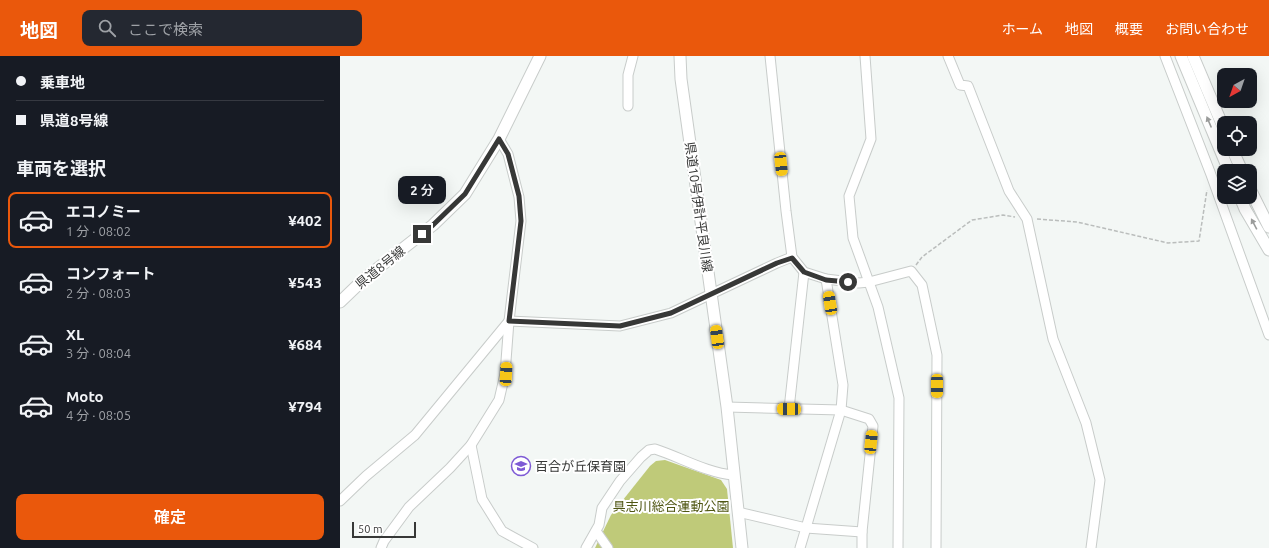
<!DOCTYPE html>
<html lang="ja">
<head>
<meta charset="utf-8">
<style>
	:root { --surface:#171b24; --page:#242831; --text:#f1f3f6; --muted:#9ea1a6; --line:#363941; --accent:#ea580c }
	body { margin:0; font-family:Ubuntu,"Noto Sans JP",sans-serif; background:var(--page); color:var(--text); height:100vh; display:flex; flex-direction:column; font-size:15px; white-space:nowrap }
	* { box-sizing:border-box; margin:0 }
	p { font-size:13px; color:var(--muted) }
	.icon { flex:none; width:22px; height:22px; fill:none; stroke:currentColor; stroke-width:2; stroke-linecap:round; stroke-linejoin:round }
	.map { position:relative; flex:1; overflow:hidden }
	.panel { display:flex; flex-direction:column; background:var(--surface); width:340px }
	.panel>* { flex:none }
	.guide { display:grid; align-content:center; height:88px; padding:0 16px; background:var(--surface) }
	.needle { width:26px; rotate:220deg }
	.controls { position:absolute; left:877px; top:12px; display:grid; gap:8px }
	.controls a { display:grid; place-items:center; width:40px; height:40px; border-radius:8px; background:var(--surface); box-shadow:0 4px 16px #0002; font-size:20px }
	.scale { position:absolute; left:12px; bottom:10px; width:64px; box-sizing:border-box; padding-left:4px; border:2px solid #373837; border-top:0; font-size:11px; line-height:14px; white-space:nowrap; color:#373837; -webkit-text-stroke:3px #fff; paint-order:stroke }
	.end { position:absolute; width:18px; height:18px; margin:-9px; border:5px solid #373837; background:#fff; box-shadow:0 0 0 2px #fff }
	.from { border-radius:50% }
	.bubble { position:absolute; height:28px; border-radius:8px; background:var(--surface); box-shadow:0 4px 16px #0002; font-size:13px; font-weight:600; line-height:28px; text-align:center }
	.car { position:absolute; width:12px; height:24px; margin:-12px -6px; border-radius:5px; box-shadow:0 0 3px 1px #0007; background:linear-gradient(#f5c518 24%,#345 0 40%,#f5c518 0 76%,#345 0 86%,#f5c518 0) }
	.guide b { display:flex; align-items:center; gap:14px; height:38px; font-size:15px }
	.guide b+b { border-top:1px solid var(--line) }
	.guide i { width:10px; height:10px; background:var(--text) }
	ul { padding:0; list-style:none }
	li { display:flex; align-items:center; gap:12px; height:56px; margin:0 8px 6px; padding:0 8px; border:2px solid transparent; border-radius:8px }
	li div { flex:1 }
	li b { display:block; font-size:15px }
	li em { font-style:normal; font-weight:600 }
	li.active { border-color:var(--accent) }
	li>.icon { width:36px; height:36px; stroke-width:1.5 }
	h2 { padding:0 16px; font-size:18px; line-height:48px }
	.action { display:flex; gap:8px; margin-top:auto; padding:8px 16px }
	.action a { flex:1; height:46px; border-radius:8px; background:var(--accent); color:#fff; font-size:16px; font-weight:600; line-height:46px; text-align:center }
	header { display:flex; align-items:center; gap:24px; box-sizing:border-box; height:56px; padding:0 20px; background:var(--accent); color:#fff }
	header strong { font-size:19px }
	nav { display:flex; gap:22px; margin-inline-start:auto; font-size:14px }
	.search { width:280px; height:36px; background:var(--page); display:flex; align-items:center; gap:10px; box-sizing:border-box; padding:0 14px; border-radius:8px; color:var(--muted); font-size:15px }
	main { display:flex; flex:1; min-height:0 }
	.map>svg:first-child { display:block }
	.green { fill:#bfca79 }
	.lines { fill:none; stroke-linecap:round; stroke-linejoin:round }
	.minor-casing { stroke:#c8ccca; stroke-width:11 }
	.major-casing { stroke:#c8ccca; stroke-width:13 }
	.path { stroke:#babdbc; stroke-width:1.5; stroke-dasharray:4 2; stroke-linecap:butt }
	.minor { stroke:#fff; stroke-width:9 }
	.major { stroke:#fff; stroke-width:11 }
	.oneway { fill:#9b9c9b }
	.route { stroke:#373837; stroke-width:5 }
	.labels { text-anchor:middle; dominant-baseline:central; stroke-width:4; stroke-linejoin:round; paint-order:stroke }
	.street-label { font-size:13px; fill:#373837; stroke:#fff }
	.poi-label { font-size:13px; fill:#373837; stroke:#fff; text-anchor:start }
	.park-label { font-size:13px; fill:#4f5613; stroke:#fff }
</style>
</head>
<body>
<header>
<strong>地図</strong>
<div class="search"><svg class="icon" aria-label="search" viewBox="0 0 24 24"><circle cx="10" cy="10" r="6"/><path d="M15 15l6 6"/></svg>ここで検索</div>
<nav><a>ホーム</a><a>地図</a><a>概要</a><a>お問い合わせ</a></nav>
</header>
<main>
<section class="panel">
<div class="guide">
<b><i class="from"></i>乗車地</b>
<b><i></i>県道8号線</b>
</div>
<h2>車両を選択</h2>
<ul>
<li class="active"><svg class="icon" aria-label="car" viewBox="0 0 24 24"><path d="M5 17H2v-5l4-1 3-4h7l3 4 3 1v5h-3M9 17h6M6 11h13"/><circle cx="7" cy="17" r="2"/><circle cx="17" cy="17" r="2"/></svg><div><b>エコノミー</b><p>1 分 · 08:02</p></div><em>¥402</em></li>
<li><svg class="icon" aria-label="car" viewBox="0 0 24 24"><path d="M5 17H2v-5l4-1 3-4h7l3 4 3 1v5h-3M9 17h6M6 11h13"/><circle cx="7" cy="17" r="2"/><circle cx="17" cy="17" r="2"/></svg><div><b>コンフォート</b><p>2 分 · 08:03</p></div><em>¥543</em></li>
<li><svg class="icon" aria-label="car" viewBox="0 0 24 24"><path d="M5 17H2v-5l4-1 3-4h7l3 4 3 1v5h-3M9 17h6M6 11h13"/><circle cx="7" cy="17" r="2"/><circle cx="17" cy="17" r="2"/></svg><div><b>XL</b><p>3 分 · 08:04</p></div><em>¥684</em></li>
<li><svg class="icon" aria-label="car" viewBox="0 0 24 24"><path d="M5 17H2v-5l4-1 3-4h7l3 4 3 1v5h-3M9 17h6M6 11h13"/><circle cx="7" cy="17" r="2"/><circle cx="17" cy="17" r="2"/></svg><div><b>Moto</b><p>4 分 · 08:05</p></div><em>¥794</em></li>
</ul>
<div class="action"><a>確定</a></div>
</section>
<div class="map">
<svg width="929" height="492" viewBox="0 0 929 492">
	<rect width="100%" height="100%" fill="#f3f7f5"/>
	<!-- green -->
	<polygon class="green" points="325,404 381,424 387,433 393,492 255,492 271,459 310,410 316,405"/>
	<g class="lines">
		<!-- minor casing -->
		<g class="minor-casing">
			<g id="minor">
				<polyline points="430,0 446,155 452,201 464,216 486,223 519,227 529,226 571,215 582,229 597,299 596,492"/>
				<polyline points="525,0 531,83 509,140 513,182 538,251 559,342 558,492"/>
				<polyline points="608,0 620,29 628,30 669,135 687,163 713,283 746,367 760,424 751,492"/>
				<polyline points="825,0 870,116 929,279"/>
				<polyline points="288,50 288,19 293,0"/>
				<polyline points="169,265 280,270 331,257 437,207 452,201"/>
				<polyline points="387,351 501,354 529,363 533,370 522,476 522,492"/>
				<polyline points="449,353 464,216"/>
				<polyline points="131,389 142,443 162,475 193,492"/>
				<polyline points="0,445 26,420 75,379 169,265"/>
				<polyline points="398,456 466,472 522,476"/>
				<polyline points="256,475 268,492"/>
				<polyline points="41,492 44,485 69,451 110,412 131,389 159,344 165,318 169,265 181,165 179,141 168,98 159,83"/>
				<path d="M 246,492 L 259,469 L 262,452 L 280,425 L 301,401 L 309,394 L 315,393 C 340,401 367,417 393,419"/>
				<polyline points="460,492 501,354 503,329 486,223"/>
			</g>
		</g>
		<!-- major casing -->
		<g class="major-casing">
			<g id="major">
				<polyline points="340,0 341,23 387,351 402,492"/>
				<polyline points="841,0 889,115"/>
				<polyline points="853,0 884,73"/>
				<polyline points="892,93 902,115"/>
				<polyline points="910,133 929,171"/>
				<polyline points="900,141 905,153 929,194"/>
				<polyline points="0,246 24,223 93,169 125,138 159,83 200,0"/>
			</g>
		</g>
		<!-- path -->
		<g class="path">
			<polyline points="697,163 737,166 828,187 859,185 867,134"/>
			<polyline points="576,209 582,201 632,164 663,159 675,161"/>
		</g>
		<!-- minor -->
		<use href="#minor" class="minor"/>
		<!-- major -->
		<use href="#major" class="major"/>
	</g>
	<!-- one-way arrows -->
	<defs><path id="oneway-solid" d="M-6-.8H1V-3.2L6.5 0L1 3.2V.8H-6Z"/></defs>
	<g class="oneway">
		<use href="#oneway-solid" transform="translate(869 66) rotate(-113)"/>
		<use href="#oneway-solid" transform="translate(914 168) rotate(-118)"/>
	</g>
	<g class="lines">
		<!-- route -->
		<polyline class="route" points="82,178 93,169 125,138 159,83 168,98 179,140 181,165 169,265 280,270 331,257 437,207 452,202 464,216 486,224 508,226"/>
	</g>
	<!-- icons -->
	<defs>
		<g id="school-ring" transform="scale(1)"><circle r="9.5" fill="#fff" stroke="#7e5ad5" stroke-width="1.5"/><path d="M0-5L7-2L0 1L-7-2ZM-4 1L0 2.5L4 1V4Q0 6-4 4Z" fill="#7e5ad5"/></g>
	</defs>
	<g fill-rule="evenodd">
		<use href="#school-ring" x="181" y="410"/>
	</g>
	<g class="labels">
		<!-- street labels -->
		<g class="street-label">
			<text transform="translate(359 151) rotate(82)">県道10号伊計平良川線</text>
			<text transform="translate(40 211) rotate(-39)">県道8号線</text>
		</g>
		<!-- poi labels -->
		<g class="poi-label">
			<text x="195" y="410">百合が丘保育園</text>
		</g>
		<!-- park labels -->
		<g class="park-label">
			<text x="331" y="450">具志川総合運動公園</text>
		</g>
	</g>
</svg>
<div class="controls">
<a><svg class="needle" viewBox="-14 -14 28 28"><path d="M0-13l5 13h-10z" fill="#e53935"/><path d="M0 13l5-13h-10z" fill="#9ea1a6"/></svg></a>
<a><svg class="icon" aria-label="locate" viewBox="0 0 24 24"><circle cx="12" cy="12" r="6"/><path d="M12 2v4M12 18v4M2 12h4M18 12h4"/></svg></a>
<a><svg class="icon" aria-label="layers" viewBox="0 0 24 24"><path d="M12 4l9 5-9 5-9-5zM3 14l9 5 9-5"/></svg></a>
</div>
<div class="scale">50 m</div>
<i class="end from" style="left:508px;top:226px"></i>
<i class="end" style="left:82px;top:178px"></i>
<div class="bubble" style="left:58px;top:120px;width:48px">2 分</div>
<i class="car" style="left:441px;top:108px;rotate:174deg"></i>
<i class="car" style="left:490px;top:247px;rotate:351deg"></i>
<i class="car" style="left:377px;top:281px;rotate:352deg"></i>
<i class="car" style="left:166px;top:318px;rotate:3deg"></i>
<i class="car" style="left:597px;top:330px;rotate:180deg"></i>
<i class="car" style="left:449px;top:353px;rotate:271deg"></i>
<i class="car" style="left:531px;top:386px;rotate:6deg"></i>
</div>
</main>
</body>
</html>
